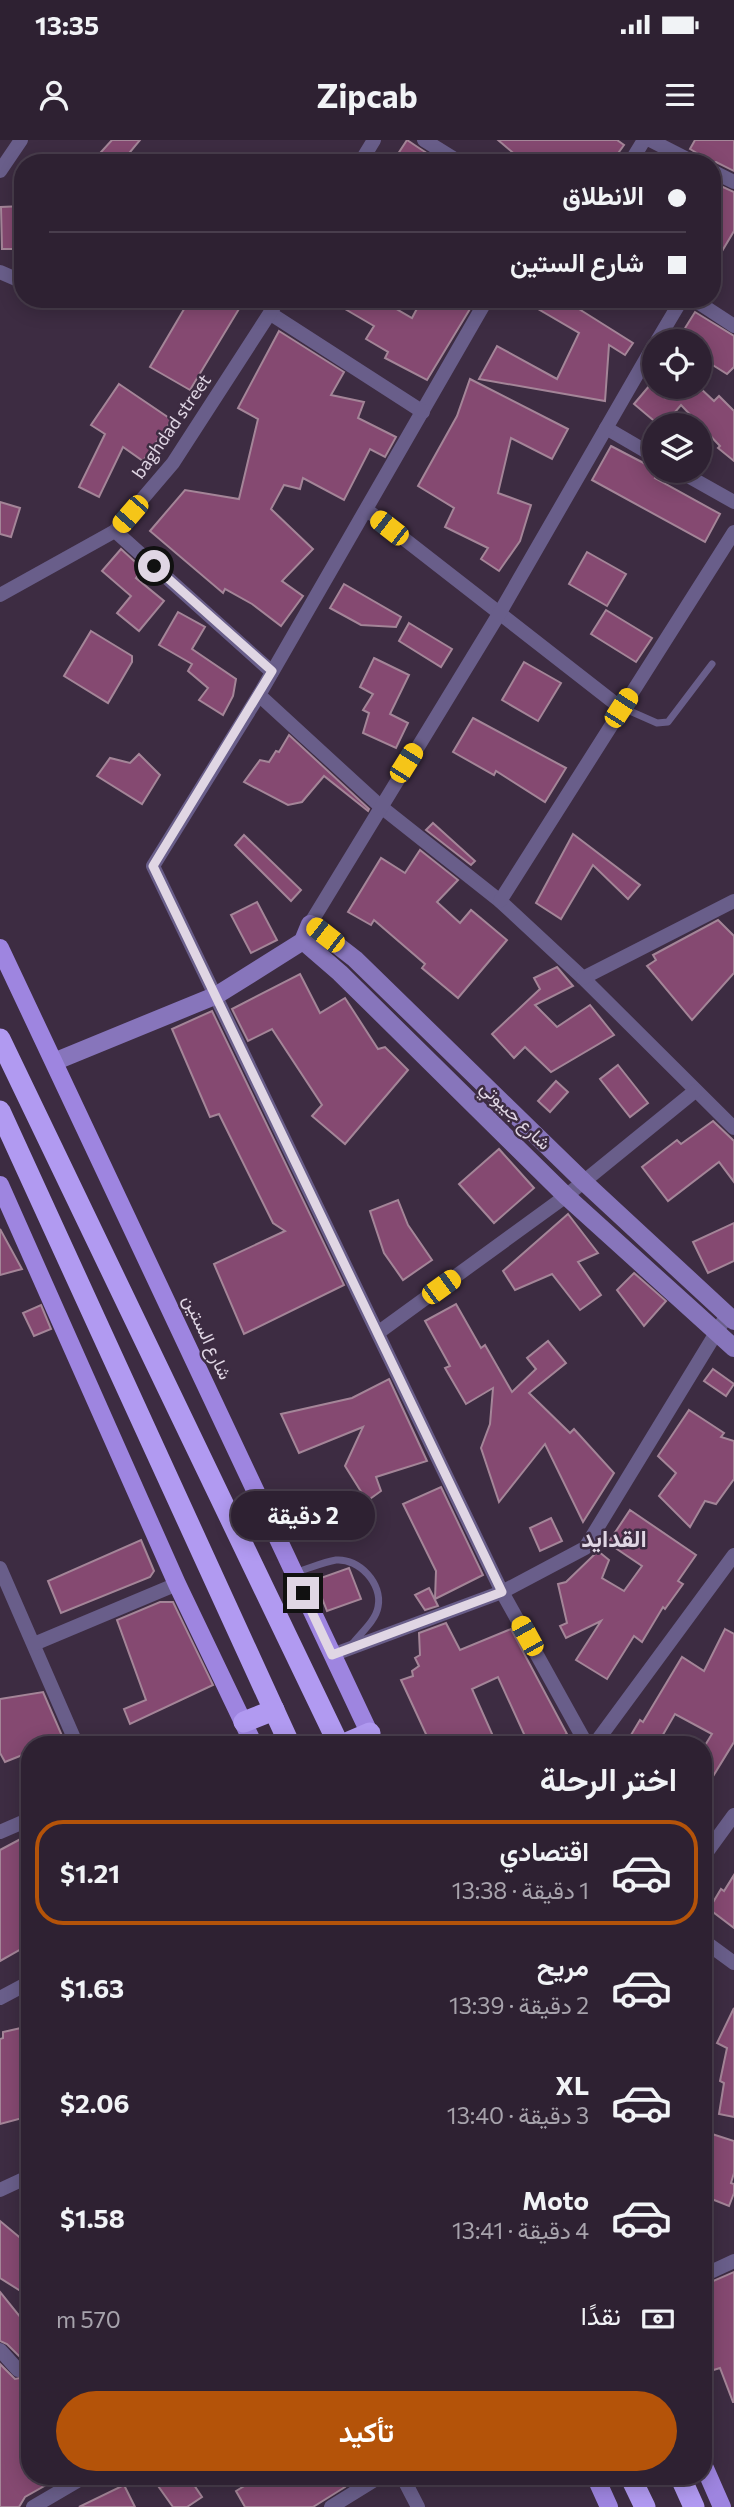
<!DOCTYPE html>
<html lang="ar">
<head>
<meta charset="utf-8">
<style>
	:root { --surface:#2e2132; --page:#3a2e3e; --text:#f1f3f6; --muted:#a7a3ac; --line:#493e4d; --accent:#b45309 }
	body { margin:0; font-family:Commissioner,Vazirmatn,sans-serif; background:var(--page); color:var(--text); direction:rtl; height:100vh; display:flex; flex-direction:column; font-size:26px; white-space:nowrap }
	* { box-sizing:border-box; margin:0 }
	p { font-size:23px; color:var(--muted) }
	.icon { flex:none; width:38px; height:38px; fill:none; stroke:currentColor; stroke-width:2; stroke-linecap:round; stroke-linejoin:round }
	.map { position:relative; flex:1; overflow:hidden; direction:ltr }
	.panel { position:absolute; left:21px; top:1596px; width:691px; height:749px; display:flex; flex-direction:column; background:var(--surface); border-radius:28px; box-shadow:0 4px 18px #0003,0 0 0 2px var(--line); direction:rtl }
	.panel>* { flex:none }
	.guide { position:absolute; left:14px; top:14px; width:707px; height:154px; border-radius:28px; box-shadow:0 4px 18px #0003,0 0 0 2px var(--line); direction:rtl; display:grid; align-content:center; height:154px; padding:0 35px; background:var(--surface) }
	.controls { position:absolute; left:642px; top:189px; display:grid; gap:14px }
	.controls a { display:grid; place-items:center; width:70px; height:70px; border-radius:50%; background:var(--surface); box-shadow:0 4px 18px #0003,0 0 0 2px var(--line); font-size:35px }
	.end { position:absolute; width:32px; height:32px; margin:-16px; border:9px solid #e0d6e4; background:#111; box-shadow:0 0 0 4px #111 }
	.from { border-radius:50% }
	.bubble { position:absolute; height:49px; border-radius:24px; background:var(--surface); box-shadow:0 4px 18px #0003,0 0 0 2px var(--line); font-size:23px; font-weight:700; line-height:49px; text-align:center; direction:rtl }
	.car { position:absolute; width:21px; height:42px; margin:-21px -10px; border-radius:9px; box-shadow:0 0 5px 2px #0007; background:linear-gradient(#f5c518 24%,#345 0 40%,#f5c518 0 76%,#345 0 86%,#f5c518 0) }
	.guide b { display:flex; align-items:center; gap:24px; height:66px; font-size:26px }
	.guide b+b { border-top:2px solid var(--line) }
	.guide i { width:18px; height:18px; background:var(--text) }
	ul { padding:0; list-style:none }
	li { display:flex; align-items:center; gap:21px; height:105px; margin:0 14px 10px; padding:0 21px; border:4px solid transparent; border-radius:28px }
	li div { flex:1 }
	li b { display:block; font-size:26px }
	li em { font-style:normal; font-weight:700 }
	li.active { border-color:var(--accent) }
	li>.icon { width:63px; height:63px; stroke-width:1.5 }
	h2 { padding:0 35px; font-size:32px; line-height:84px }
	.pay { display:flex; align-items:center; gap:18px; height:77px; padding:0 35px; font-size:26px }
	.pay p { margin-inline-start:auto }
	.action { display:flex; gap:14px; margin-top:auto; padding:14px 35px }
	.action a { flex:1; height:80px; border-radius:42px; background:var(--accent); color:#fff; font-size:28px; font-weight:700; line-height:80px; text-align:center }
	.status { display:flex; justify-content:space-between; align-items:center; height:49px; padding:0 35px; background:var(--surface); direction:ltr }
	.status svg { height:19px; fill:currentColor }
	header { display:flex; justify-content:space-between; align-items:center; height:91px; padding:0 35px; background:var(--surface); font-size:32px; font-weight:700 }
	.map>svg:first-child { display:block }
	.building { fill:#854971; stroke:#a48598; stroke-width:2 }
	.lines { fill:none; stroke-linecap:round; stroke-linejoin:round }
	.lane { stroke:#695e8a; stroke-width:7 }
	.street { stroke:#695e8a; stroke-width:14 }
	.secondary { stroke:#8775bb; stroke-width:18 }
	.primary { stroke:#9e85e0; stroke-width:18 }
	.highway { stroke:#b19af1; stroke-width:21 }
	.route { stroke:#e0d6e4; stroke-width:9 }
	.labels { text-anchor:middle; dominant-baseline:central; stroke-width:5; stroke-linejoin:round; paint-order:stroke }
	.street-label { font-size:18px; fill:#e0d6e4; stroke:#3d2c42 }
	.district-label { font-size:24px; font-weight:bold; fill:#e0d6e4; stroke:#3d2c42 }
</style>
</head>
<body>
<div class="status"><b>13:35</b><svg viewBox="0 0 49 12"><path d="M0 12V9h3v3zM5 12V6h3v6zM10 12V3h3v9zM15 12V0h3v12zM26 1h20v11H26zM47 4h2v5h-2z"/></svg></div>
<header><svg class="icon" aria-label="menu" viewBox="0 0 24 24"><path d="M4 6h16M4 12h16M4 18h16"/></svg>Zipcab<svg class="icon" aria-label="person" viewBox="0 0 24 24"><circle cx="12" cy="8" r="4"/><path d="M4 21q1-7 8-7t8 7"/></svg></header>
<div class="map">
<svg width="734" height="2367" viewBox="0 0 734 2367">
	<rect width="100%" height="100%" fill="#3d2c42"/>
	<!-- building -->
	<g class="building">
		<polygon points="112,0 140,0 121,23 91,23"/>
		<polygon points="407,0 419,8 442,23 392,23"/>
		<polygon points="498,0 617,0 624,5 611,23 525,23"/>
		<polygon points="695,0 734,0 734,31 716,22 705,23 700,15 690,9"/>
		<polygon points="712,42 734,52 734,91 712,128"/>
		<polygon points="23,66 23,109 2,109 1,67"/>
		<polygon points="190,159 245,159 190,250 150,227"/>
		<polygon points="328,159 379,159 412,178 422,159 476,159 427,240 385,218 388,212 366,199 374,186"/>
		<polygon points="521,159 574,159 571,164 633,203 625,215 609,205 605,261 479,239 497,206 557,239 579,193"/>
		<polygon points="695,172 734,196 734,227 727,234 700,217 700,201 677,201"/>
		<polygon points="279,191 344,232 331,255 364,262 358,278 396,297 385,317 370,309 344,360 303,338 300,349 284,345 271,369 313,409 282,441 303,456 281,486 252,464 225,449 223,453 150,391 185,350 239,359 258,279 238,268"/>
		<polygon points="470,239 568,289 552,319 511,298 498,353 531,365 520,401 499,431 481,419 488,408 445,387 454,368 418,346 457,276"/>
		<polygon points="119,244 172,280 143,321 123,307 99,357 79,347 105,294 91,285"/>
		<polygon points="650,245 665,258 675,247 699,247 714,261 719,256 734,271 734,321 718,308 720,306 681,265 664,285 659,285 634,264"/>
		<polygon points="611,306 659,331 655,338 720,374 705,402 592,340"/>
		<polygon points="0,362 20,368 11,397 0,394"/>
		<polygon points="121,409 143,429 136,438 164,461 139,491 117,473 131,456 102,431"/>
		<polygon points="587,412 626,434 607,466 569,444"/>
		<polygon points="344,444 401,477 396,487 361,485 330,468"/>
		<polygon points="606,470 652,498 636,522 591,494"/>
		<polygon points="178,472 205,487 192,509 236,539 233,556 223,575 199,560 208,548 188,531 192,524 159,505"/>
		<polygon points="409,483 452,509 441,527 399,501"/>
		<polygon points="91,491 132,516 132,522 108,563 64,536"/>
		<polygon points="374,518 409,535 390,574 408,583 396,608 363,593 369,573 363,570 373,554 360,547"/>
		<polygon points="524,522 561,543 538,581 502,560"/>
		<polygon points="473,578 566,628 545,662 496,631 494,635 453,612"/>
		<polygon points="289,595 369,669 368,671 324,636 302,662 288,665 244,642 260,620 269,622 276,611 279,612"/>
		<polygon points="139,614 160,635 142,664 97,636 110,618 130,623"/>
		<polygon points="433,683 475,721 471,725 426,690"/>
		<polygon points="573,694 640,745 628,759 593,725 561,779 536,763"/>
		<polygon points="244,695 301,750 291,761 235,705"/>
		<polygon points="420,710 458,740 437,762 460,783 471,770 507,800 458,858 422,828 425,824 374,780 371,785 348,772 381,718 405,733"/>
		<polygon points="257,762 277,800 251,813 231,775"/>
		<polygon points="718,780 734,796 734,833 692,880 647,826 656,820 653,815"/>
		<polygon points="557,827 573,846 535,865 557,887 590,865 614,895 551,932 525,907 514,918 492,894 540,849 534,838"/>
		<polygon points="300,834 320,873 345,858 378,909 385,907 408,930 345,1004 312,976 322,965 272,889 248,901 232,869"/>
		<polygon points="212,871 344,1145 244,1194 214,1124 285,1091 273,1083 219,974 210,977 172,889"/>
		<polygon points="618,925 648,963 630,977 600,939"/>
		<polygon points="556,941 568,952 550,972 538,961"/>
		<polygon points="713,981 734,1001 734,1042 719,1022 668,1061 642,1027 677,1000 681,1004"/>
		<polygon points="499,1009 534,1048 494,1083 459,1044"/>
		<polygon points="398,1060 408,1085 432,1120 403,1140 384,1113 370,1071"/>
		<polygon points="568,1074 598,1113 578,1122 601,1155 580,1170 552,1134 515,1150 503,1131"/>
		<polygon points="734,1083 734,1121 708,1133 693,1102"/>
		<polygon points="0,1089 22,1129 0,1135"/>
		<polygon points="634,1133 666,1161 644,1186 617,1150"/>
		<polygon points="456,1164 481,1208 485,1205 512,1252 536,1229 527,1218 548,1201 566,1223 529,1253 570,1293 574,1289 614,1333 583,1382 545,1304 499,1362 481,1308 490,1284 493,1248 466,1264 445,1228 450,1226 425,1181"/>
		<polygon points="41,1165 51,1189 34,1196 23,1173"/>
		<polygon points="713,1229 734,1244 726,1256 704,1241"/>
		<polygon points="389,1239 427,1321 376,1337 381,1351 367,1361 345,1326 363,1287 299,1313 281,1274 352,1258"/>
		<polygon points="689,1270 724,1293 721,1297 734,1301 734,1339 716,1364 705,1361 690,1387 659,1356 676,1333 658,1316"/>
		<polygon points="441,1347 483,1435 435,1459 436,1431 403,1364"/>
		<polygon points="630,1370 696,1415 678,1441 683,1444 665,1469 663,1467 642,1502 634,1496 607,1539 576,1520 601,1481 566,1498 560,1486 567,1483 558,1444 566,1442 598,1411 609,1420 602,1438 624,1451 642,1426 608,1403"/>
		<polygon points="551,1378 562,1401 540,1411 530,1388"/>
		<polygon points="141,1400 154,1431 150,1437 61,1473 48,1441"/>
		<polygon points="349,1428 361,1459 327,1471 315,1440"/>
		<polygon points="429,1448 438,1466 425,1470 415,1455"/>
		<polygon points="160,1462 173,1462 213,1545 130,1584 124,1569 146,1560 117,1480"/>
		<polygon points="446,1483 460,1510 511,1489 567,1594 542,1605 529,1605 498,1537 472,1549 497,1605 431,1605 401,1540 413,1536 412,1531 419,1526 415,1518 420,1515 419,1493"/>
		<polygon points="725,1489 734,1494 734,1602 704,1651 704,1607 712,1594 675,1574 657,1605 625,1605 640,1580 643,1582 682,1517 704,1531"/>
		<polygon points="43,1552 66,1605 30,1605 30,1612 5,1622 0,1613 0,1559"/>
		<polygon points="30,1694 30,1804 0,1821 0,1710"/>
		<polygon points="734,1735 734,1788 709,1769 721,1749 724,1751"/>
		<polygon points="734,1868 734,1977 719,1974 724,1943 720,1941 727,1908 717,1903"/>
		<polygon points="21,1888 30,1911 30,1976 0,1984 0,1899 3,1898 3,1892"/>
		<polygon points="712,1994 734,2001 734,2033 731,2043 734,2044 734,2053 729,2066 704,2056 704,2045 710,2027 704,2025 704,2019"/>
		<polygon points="0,2081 30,2106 30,2157 0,2138"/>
		<polygon points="734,2132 734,2262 733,2262 720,2228 704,2233 704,2145"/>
		<polygon points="0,2152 30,2189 30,2216 21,2218 7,2204 0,2201"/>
		<polygon points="0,2224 15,2239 30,2236 30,2336 62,2336 25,2357 19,2367 0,2367"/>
		<polygon points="151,2336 188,2336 202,2357 187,2367 173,2367"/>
		<polygon points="261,2336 337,2336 345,2347 313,2367 245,2367 236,2351"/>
		<polygon points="124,2345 135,2367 79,2367"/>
	</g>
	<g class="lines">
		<!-- lane -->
		<g class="lane">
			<polyline points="623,568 657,583 668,582 712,524"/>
			<path d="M 294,1433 C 308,1429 323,1422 336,1420 C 359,1418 383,1444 378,1467 C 376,1480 361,1493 353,1503"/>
		</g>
		<!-- street -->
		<g class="street">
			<polyline points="424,0 461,23"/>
			<polyline points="650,0 695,23"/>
			<polyline points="360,23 374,0"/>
			<polyline points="630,23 644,0"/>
			<polyline points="0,31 21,0"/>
			<polyline points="712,31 734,42"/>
			<polyline points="0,132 23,142"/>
			<polyline points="487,159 259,555 153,726 502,1452 587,1605"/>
			<polyline points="693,159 734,186"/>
			<polyline points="271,174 423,272"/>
			<polyline points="657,201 682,159"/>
			<polyline points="606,288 654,316"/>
			<polyline points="679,331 734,362"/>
			<polyline points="367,370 621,568"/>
			<polyline points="115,391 272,532"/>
			<polyline points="0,455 115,391 173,323 279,159"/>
			<polyline points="259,555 380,666 500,761 583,838 734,988"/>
			<polyline points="500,761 734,392"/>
			<polyline points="310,784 499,474 654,205"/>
			<polyline points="583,838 734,761"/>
			<polyline points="379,1192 566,1056 695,951"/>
			<polyline points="0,1428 77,1605"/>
			<polyline points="34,1504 177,1444"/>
			<polyline points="332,1515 502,1452 585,1408 727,1175"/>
			<polyline points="594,1605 734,1415"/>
			<polyline points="0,1692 30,1679"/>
			<polyline points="704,1716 734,1675"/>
			<polyline points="704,1801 734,1823"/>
			<polyline points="0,1858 30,1842"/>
			<polyline points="0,2050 30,2036"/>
			<polyline points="704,2135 734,2121"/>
			<polyline points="0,2210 18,2230 30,2225"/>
			<polyline points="402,2336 418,2367"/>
			<polyline points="33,2367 86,2336"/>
			<polyline points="331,2367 381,2336"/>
		</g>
		<!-- secondary -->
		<g class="secondary">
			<polyline points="303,801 340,833 566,1056 734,1208"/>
			<polyline points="56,921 217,855 303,801 310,784 355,819 584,1042 734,1181"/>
		</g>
		<!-- primary -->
		<g class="primary">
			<polyline points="0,808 375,1605"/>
			<polyline points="0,1045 177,1444 254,1605"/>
			<polyline points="704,2326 722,2367"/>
			<polyline points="595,2336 609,2367"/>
		</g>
		<!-- highway -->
		<g class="highway">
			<polyline points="0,899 339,1605"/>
			<polyline points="0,971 290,1605"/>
			<polyline points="244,1582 274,1570"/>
			<polyline points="342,1605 370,1593"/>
			<polyline points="630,2336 645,2367"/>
			<polyline points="680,2336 694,2367"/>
		</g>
	</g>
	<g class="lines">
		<!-- route -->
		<polyline class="route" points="154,426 272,531 153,726 502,1452 332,1515 303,1453"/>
	</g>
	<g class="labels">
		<!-- street labels -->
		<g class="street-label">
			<text transform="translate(171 286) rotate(-55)">baghdad street</text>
			<text transform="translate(516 975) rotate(44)">شارع جيبوتي</text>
			<text transform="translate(208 1197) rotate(65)">شارع الستين</text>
		</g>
		<!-- district labels -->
		<g class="district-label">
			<text x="614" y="1397">القدايد</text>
		</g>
	</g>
</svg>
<div class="controls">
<a><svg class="icon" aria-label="locate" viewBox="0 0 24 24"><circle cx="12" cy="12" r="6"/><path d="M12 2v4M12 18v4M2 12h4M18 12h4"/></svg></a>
<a><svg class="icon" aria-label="layers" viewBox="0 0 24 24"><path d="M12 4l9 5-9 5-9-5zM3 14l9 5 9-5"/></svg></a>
</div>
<i class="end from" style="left:154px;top:426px"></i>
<i class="end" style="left:303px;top:1453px"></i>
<div class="bubble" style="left:231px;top:1351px;width:144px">2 دقيقة</div>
<i class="car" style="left:130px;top:374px;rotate:221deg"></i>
<i class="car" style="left:389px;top:388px;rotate:308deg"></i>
<i class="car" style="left:621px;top:568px;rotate:33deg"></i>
<i class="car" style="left:406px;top:623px;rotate:32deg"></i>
<i class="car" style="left:325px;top:795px;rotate:308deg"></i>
<i class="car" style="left:441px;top:1147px;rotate:54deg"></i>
<i class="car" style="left:527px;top:1496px;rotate:331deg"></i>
<div class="guide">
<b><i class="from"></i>الانطلاق</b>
<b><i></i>شارع الستين</b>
</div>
<section class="panel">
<h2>اختر الرحلة</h2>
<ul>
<li class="active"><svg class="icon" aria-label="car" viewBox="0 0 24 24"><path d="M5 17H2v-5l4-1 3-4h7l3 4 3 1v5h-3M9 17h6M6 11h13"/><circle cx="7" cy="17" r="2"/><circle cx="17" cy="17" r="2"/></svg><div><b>اقتصادي</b><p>1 دقيقة · 13:38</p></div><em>$1.21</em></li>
<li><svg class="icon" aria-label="car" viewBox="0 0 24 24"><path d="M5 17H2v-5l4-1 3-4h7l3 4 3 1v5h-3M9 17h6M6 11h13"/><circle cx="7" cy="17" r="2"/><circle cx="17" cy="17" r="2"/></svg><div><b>مريح</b><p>2 دقيقة · 13:39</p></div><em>$1.63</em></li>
<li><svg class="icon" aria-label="car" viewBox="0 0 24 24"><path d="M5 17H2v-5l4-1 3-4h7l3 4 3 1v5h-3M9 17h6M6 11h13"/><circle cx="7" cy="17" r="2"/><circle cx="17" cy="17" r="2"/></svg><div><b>XL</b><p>3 دقيقة · 13:40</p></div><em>$2.06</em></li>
<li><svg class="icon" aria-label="car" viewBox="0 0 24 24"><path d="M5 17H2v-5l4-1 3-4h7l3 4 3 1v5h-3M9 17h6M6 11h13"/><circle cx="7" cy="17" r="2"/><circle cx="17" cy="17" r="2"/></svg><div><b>Moto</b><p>4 دقيقة · 13:41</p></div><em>$1.58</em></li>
</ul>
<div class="pay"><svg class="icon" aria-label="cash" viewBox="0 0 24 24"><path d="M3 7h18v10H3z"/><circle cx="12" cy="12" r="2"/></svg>نقدًا<p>570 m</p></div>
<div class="action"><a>تأكيد</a></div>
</section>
</div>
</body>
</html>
